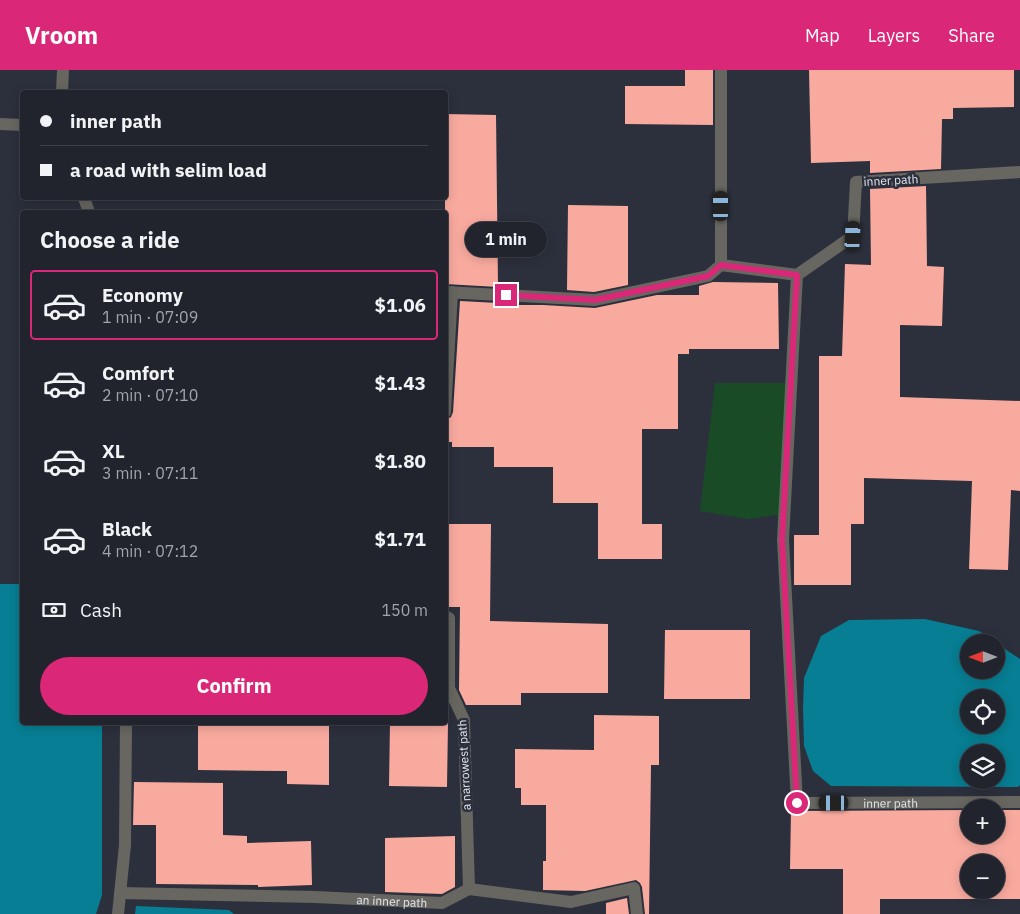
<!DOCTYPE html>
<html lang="en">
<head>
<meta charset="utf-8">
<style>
	:root { --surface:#21242d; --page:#2d3039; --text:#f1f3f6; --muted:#a2a4aa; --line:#3e4149; --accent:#db2777 }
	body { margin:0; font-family:"IBM Plex Sans",sans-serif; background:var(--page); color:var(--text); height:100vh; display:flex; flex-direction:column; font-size:19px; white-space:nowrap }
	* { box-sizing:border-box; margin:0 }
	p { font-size:16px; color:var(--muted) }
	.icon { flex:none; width:28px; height:28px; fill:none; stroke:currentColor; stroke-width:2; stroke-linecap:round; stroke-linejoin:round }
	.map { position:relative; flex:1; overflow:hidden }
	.details { position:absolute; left:20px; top:140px; width:428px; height:515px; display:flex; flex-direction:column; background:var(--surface); border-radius:5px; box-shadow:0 2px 12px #0003,0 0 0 1px var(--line) }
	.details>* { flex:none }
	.top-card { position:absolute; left:20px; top:20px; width:428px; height:110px; border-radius:5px; box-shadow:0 2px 12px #0003,0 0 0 1px var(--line); display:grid; align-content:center; height:110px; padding:0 20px; background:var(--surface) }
	.needle { width:32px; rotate:270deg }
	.tools { position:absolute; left:960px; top:564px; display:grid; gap:10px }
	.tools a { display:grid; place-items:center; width:45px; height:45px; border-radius:50%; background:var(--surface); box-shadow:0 2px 12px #0003,0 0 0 1px var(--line); font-size:25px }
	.end { position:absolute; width:22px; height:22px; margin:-11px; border:6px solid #db2777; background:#fff; box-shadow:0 0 0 2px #fff }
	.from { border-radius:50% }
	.bubble { position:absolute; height:35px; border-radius:18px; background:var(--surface); box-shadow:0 2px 12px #0003,0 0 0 1px var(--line); font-size:16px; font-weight:800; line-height:35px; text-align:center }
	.car { position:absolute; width:15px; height:30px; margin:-15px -8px; border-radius:6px; box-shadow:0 0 4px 1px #0007; background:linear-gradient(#222 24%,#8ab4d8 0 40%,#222 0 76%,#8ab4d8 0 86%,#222 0) }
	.top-card b { display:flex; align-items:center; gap:18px; height:48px; font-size:19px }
	.top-card b+b { border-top:1px solid var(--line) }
	.top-card i { width:12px; height:12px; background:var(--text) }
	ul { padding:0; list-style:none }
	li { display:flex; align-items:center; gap:15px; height:70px; margin:0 10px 8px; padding:0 10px; border:2px solid transparent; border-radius:5px }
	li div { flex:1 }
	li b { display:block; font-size:19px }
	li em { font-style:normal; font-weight:800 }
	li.on { border-color:var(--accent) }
	li>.icon { width:45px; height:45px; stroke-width:1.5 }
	h2 { padding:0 20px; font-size:22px; line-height:60px }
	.pay { display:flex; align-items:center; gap:12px; height:55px; padding:0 20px; font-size:19px }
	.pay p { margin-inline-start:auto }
	.primary-button { display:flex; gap:10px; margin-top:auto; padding:10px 20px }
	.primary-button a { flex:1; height:58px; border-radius:30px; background:var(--accent); color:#fff; font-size:20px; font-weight:800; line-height:58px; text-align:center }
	header { display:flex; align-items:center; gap:30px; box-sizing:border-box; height:70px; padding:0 25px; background:var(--accent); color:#fff }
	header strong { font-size:24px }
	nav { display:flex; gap:28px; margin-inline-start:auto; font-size:18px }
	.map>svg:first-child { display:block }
	.green { fill:#194b27 }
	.water { fill:#077e93; fill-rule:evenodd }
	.building { fill:#f9aa9f; fill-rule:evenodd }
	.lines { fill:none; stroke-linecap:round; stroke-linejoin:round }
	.minor { stroke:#676660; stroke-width:12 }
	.route { stroke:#db2777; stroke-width:6 }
	.labels { text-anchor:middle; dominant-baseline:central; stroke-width:5; stroke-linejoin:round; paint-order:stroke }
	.street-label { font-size:12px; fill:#e3e6ee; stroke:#2c303c }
</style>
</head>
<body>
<header>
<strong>Vroom</strong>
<nav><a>Map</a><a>Layers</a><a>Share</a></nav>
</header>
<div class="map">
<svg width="1020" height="844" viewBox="0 0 1020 844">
	<rect width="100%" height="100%" fill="#2c303c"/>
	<!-- green -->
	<polygon class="green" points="715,313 789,313 784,444 748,449 700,441"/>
	<!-- water -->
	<g class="water">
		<polygon points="0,514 22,514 22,652 102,653 102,825 96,844 0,844"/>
		<path d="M 925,549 L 979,561 L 996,572 L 969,572 L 969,600 L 996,600 L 996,573 L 1020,589 L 1020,715 L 1018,717 L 831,716 L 813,701 L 804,676 L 803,638 L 804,608 L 821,566 L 849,550 ZM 969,628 L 996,628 L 996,655 L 969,655 ZM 969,682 L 996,682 L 996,710 L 969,710 Z"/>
		<polygon points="136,836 229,840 234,844 135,844"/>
	</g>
	<!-- building -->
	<g class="building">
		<polygon points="685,0 713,0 713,55 625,54 625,16 685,16"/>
		<polygon points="809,0 1014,0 1014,37 953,38 953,49 942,49 941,99 870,103 870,91 811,93"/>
		<polygon points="445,44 496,45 498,217 445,214"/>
		<polygon points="926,116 927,196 944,197 942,256 900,255 900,327 1020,331 1020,421 1011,420 1008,500 969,499 972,411 864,408 864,454 851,454 851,515 794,515 794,465 819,465 819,286 842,286 845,194 871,195 870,119"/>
		<polygon points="568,135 628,136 628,215 594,222 567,220"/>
		<polygon points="713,212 778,213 779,279 689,279 689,284 678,284 678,359 642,359 642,454 662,454 662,489 598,489 598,433 553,433 553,397 494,397 494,377 452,377 452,372 445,372 445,350 451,347 453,342 460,231 498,233 498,235 543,235 595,238 657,225 699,225 699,216"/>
		<polygon points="445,454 491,454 490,551 608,554 608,623 521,623 521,635 466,635 459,620 460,537 445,537"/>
		<polygon points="665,560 750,560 750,629 664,629"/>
		<polygon points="594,645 659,646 659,695 651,695 649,844 645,844 642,817 640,813 636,810 585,821 543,820 543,791 546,791 546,735 521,735 521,718 515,718 515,679 594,680"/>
		<polygon points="198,652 329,652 329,715 287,714 287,701 198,700"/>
		<polygon points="390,652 448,652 447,717 389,716"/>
		<polygon points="134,712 223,713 223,765 247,766 247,773 311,771 312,815 258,817 258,815 156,814 156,755 133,755"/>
		<path d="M 791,740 L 797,741 L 969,740 L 969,765 L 996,765 L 996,740 L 1020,740 L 1020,829 L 880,829 L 880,844 L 843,844 L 843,799 L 790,799 ZM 969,792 L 996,792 L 996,820 L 969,820 Z"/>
		<polygon points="455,766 455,817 442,824 385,822 385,768"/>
		<polygon points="627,828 629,844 606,844 606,833"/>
	</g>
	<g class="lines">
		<!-- minor -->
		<g class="minor">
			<polyline points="721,0 721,195"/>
			<polyline points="62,22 63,0"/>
			<polyline points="0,54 22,55"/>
			<path id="s1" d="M 1020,102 L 856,112 L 853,166 L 797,205 L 783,470 L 797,733 L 1020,732"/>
			<polyline points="84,128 89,142"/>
			<polyline points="721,195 797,205"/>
			<polyline points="445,222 595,230 708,206 721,195"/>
			<polyline points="445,342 452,222"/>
			<polyline points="445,546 449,548 449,618 464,650 469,819"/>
			<path id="s2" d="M 120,823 L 315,827 L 442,833 L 469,819 L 571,832 L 634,818 L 637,844"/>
			<polyline points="118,844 125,775 126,652"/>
		</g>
	</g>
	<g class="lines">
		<!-- route -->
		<polyline class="route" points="506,225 595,230 708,206 721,195 797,205 782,470 797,733"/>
	</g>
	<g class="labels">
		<!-- street labels -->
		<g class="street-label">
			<text transform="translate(891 110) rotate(-3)">inner path</text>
			<text transform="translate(464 695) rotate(-93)">a narrowest path</text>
			<text stroke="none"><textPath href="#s1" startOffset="909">inner path</textPath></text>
			<text stroke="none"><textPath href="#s2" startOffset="272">an inner path</textPath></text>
		</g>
	</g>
</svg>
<div class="tools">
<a><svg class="needle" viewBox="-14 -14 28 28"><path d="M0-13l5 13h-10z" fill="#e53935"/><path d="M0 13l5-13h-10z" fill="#a2a4aa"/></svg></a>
<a><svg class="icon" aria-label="locate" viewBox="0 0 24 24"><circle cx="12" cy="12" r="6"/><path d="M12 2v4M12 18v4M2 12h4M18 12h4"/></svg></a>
<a><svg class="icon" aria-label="layers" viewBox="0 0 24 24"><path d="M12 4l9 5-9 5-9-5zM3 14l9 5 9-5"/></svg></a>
<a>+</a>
<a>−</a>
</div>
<i class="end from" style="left:797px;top:733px"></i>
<i class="end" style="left:506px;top:225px"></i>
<div class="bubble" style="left:465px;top:152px;width:82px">1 min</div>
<i class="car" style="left:721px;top:136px;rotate:0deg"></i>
<i class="car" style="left:853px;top:166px;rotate:3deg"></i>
<i class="car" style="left:834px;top:733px;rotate:270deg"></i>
<div class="top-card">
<b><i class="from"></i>inner path</b>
<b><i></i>a road with selim load</b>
</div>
<section class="details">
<h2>Choose a ride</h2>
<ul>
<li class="on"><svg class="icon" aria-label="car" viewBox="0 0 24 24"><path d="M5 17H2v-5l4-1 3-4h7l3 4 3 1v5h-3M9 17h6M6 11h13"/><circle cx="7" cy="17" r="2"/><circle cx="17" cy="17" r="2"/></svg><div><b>Economy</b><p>1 min · 07:09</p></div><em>$1.06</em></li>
<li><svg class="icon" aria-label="car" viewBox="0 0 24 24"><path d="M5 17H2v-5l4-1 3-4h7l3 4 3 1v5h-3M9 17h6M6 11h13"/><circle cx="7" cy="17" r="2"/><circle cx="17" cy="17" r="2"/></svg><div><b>Comfort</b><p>2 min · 07:10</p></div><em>$1.43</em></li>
<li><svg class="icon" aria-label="car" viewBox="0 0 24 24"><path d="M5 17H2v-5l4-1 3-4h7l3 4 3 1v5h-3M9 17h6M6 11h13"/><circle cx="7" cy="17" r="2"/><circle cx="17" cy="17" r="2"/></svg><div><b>XL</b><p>3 min · 07:11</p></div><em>$1.80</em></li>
<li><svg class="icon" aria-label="car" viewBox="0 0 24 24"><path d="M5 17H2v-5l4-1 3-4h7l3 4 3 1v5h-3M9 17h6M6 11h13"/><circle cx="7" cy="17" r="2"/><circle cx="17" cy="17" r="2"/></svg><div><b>Black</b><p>4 min · 07:12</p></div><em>$1.71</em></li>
</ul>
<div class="pay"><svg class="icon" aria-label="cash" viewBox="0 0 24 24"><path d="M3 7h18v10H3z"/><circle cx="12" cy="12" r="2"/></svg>Cash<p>150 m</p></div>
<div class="primary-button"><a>Confirm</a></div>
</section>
</div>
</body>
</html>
